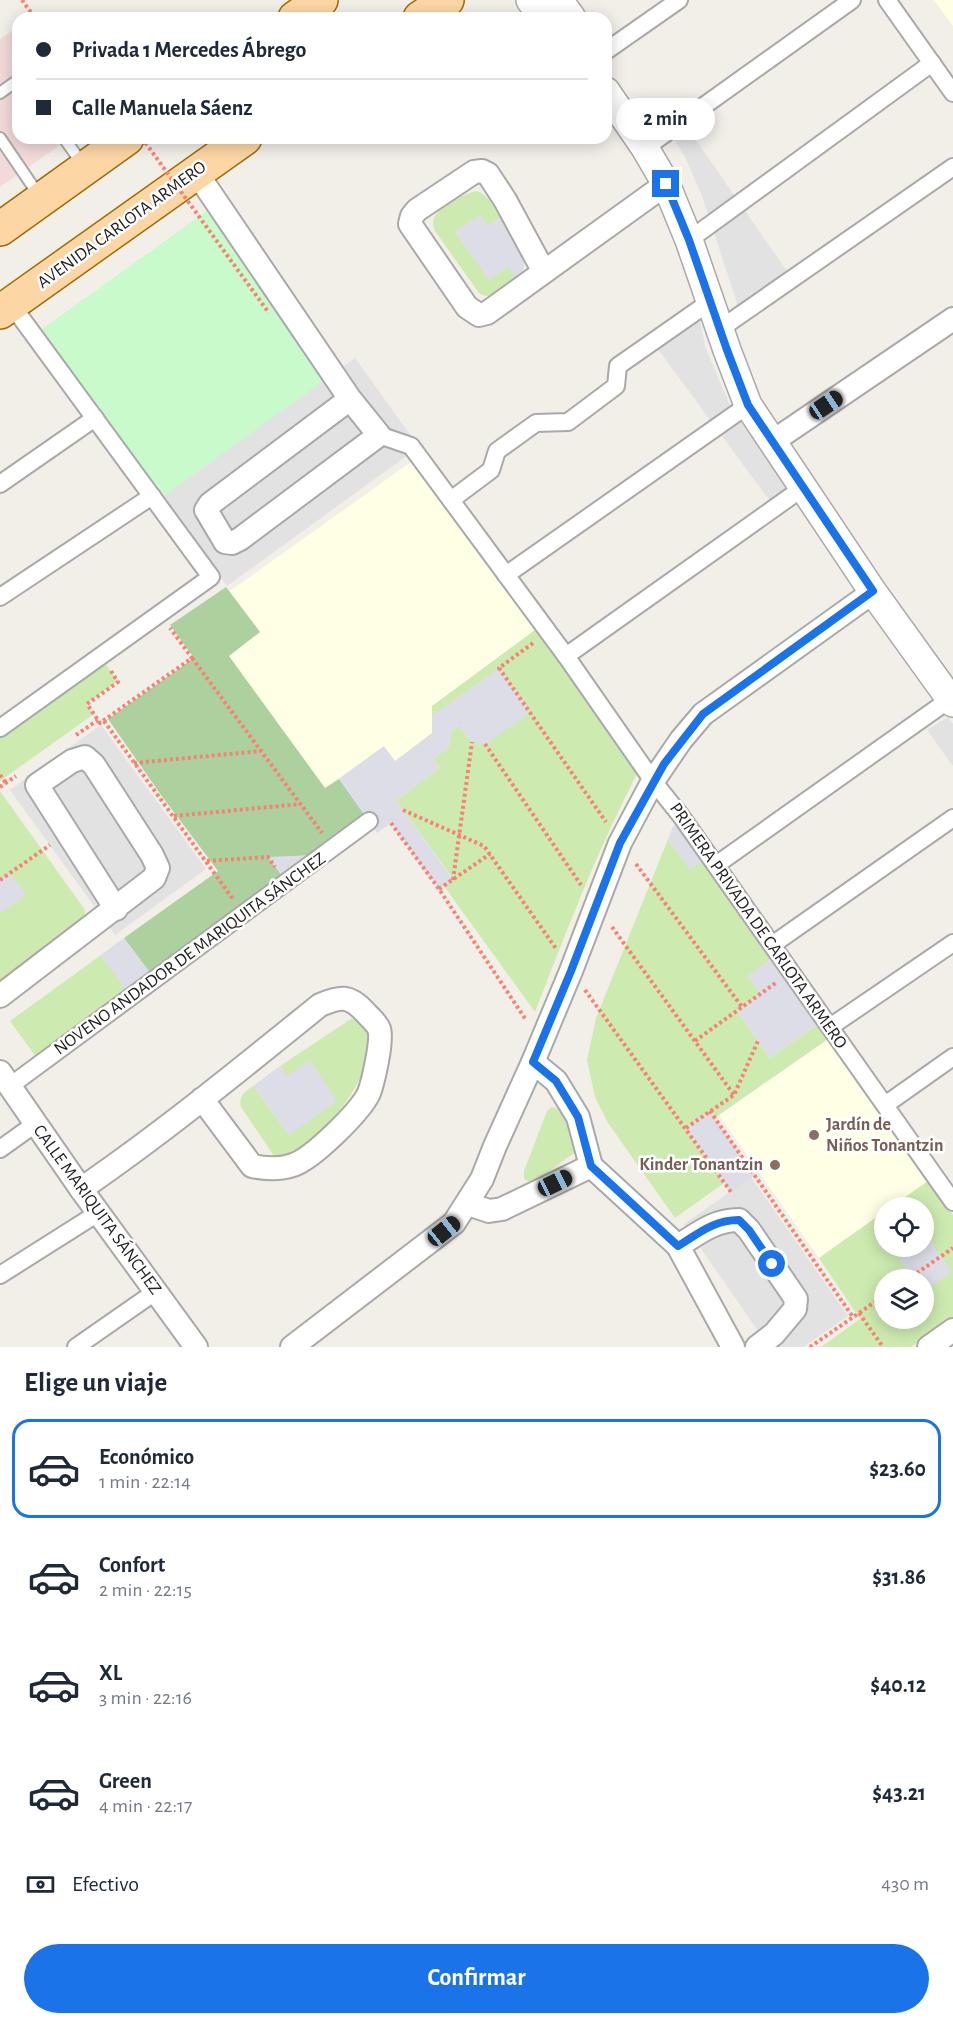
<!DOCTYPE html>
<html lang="es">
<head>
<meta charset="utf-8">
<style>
	:root { --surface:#fff; --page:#f2f2f3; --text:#1f2937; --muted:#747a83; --line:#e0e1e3; --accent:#1a73e8 }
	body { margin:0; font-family:"Alegreya Sans",sans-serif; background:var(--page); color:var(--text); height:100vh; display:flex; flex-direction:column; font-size:22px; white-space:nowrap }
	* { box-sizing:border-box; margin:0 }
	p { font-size:20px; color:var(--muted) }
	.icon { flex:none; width:33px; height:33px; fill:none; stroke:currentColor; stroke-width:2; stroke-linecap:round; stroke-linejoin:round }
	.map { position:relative; height:1347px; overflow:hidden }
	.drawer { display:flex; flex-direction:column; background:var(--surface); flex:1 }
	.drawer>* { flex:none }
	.top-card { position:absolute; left:12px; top:12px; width:600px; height:132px; border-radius:18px; box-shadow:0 3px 15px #0003; display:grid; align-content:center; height:132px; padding:0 24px; background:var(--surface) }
	.controls { position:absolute; left:874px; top:1197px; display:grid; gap:12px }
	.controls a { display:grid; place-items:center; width:60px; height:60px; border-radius:50%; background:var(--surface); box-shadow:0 3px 15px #0003; font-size:30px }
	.end { position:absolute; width:27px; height:27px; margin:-14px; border:8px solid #1a73e8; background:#fff; box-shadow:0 0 0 3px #fff }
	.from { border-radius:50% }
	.bubble { position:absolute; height:42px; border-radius:21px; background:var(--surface); box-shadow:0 3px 15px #0003; font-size:20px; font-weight:700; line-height:42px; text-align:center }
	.car { position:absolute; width:18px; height:36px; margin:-18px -9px; border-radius:8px; box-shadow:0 0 4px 2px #0007; background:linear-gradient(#222 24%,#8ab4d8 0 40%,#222 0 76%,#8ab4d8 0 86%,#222 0) }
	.top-card b { display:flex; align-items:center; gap:21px; height:57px; font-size:22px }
	.top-card b+b { border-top:2px solid var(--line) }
	.top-card i { width:15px; height:15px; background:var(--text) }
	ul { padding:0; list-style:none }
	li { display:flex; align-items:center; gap:18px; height:99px; margin:0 12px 9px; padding:0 12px; border:3px solid transparent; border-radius:18px }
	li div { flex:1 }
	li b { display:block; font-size:22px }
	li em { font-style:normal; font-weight:700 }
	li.active { border-color:var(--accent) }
	li>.icon { width:54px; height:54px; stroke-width:1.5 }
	h2 { padding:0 24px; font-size:27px; line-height:72px }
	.pay { display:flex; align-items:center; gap:15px; height:66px; padding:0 24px; font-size:22px }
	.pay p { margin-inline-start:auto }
	.cta { display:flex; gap:12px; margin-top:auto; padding:12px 24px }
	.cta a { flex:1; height:69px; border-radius:36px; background:var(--accent); color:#fff; font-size:24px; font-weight:700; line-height:69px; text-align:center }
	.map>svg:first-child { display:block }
	.commercial { fill:#f2dad9 }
	.education { fill:#ffffe5 }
	.grass { fill:#cdebb0; fill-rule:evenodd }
	.forest { fill:#add19e }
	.park { fill:#c8facc }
	.parking { fill:#e2e2e2 }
	.plaza { fill:#dddde8 }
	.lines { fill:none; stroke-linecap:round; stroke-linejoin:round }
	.service-casing { stroke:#a9a9a9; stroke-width:14 }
	.pedestrian-casing { stroke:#a9a9a9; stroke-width:20 }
	.minor-casing { stroke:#a9a9a9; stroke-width:26 }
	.tertiary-casing { stroke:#a9a9a9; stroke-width:30 }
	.primary-casing { stroke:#a06b00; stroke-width:36 }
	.path { stroke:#fa8072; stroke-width:4; stroke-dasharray:3 3; stroke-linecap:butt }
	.service { stroke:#fff; stroke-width:10 }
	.pedestrian { stroke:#fff; stroke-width:16 }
	.minor { stroke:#fff; stroke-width:22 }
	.tertiary { stroke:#fff; stroke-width:27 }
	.primary { stroke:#fcd6a4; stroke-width:33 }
	.path-bridge { stroke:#fa8072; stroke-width:4; stroke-dasharray:3 3; stroke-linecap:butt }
	.route { stroke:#1a73e8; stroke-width:8 }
	.education-dot { fill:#8d6e63; stroke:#fff; stroke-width:2 }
	.labels { text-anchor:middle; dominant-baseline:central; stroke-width:5; stroke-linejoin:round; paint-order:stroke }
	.street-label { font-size:18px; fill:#222; stroke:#fff }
	.education-label { font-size:18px; font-weight:bold; fill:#785e54; stroke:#fff; text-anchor:start }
</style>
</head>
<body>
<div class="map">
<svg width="953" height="1347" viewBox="0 0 953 1347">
	<rect width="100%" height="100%" fill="#f2efe9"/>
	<!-- commercial -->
	<polygon class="commercial" points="18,27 18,138 70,138 0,187 0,39"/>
	<!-- education -->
	<g class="education">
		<polygon points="934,0 953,0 953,26"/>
		<polygon points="411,462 535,630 432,706 433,733 395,762 384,746 325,788 229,656 260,632 230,591"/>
		<polygon points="828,1039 928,1181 891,1207 885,1208 885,1211 819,1258 719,1115"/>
	</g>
	<!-- grass -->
	<g class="grass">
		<path d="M 477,191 C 489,195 494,208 500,218 L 488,226 L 480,215 L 455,232 L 489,279 L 508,266 L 517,279 C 506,288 493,303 479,293 L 435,231 C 433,226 432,221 435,216 C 440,207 467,192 477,191 Z"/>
		<path d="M 535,630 L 639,770 C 598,848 567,930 535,1012 L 444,886 L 453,879 L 396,800 L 439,768 L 433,759 L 449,747 L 451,731 L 459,725 L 472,742 L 530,713 L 499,669 L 432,716 L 432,706 Z"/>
		<polygon points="104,662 118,681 86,704 94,714 0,781 0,734"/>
		<polygon points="0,791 85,910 84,920 0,980"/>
		<polygon points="668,839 690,869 705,859 774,957 760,994 737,1011 770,1058 818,1024 828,1039 719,1115 715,1118 711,1111 686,1128 724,1183 675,1218 608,1123 595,1097 587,1060 596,1018"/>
		<polygon points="101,955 127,991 36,1057 10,1021"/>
		<path d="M 351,1019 L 360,1019 L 368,1027 L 375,1045 C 358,1087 341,1118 303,1146 C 293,1153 287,1160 274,1156 L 241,1107 C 238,1096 245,1092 253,1086 L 289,1135 L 286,1076 L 280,1066 Z"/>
		<polygon points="552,1107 559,1109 576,1133 578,1150 533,1183 524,1179 524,1171 547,1111"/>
		<path d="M 928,1181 L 953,1215 L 953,1317 L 911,1347 L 821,1347 L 860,1319 L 819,1258 L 885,1211 L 885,1246 L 924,1246 L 924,1208 L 891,1207 ZM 885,1280 L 924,1280 L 924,1318 L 885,1318 Z"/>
	</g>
	<!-- forest -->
	<polygon class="forest" points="226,587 260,632 229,656 325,788 339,779 366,816 316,855 269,858 283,877 150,974 124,938 218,871 161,795 108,719 194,658 170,625"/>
	<!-- park -->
	<polygon class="park" points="212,207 332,375 162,497 41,330"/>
	<!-- parking -->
	<g class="parking">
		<polygon points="666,97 789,274 739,309 702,196 685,157 654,106"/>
		<polygon points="699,318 706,349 729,403 797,498 778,512 657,348"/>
		<polygon points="355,358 419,447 227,586 162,497"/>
		<polygon points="948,717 953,724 953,766 927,730"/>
		<polygon points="101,725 206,869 115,935 10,790"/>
		<polygon points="751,1177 848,1316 803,1347 769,1347 684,1224"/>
	</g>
	<!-- plaza -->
	<g class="plaza">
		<polygon points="480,215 488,226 500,218 511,234 523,257 524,267 522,276 517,279 508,267 489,280 455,232"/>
		<polygon points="499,668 530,713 485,744 472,742 458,725 451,731 449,747 433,759 439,768 396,800 453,880 439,889 391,823 377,833 339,779 384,746 395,761 432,733 432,716"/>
		<polygon points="681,816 710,856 690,869 668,839 673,827"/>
		<polygon points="316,855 287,882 268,857"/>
		<polygon points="10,873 26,895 0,913 0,880"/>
		<polygon points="124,938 155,979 131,997 101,955"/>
		<polygon points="778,954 825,1019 770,1058 737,1011 760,994 747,976"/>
		<polygon points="310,1060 337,1101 289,1135 253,1086 280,1066 287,1076"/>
		<polygon points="710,1111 755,1175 731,1192 686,1128"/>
		<polygon points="929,1239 952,1272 924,1291 924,1280 913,1279 899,1260 918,1247 924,1246 924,1242"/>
	</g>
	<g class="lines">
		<!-- service casing -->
		<g class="service-casing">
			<g id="service">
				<polyline points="0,93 18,80"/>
				<polyline points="0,138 40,197"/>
				<polyline points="64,138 83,165"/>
			</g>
		</g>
		<!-- pedestrian casing -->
		<g class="pedestrian-casing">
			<g id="pedestrian">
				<polyline points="887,0 953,93"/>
				<polyline points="606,51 679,0"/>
				<polyline points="645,148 852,0"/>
				<polyline points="689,240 932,63"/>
				<polyline points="720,329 953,167"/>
				<polyline points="379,435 411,446 566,656 653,781 681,816 953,1202"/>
				<polyline points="0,484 95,418"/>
				<polyline points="451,500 491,470 497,451 536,423 568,422 616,386 618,366 711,301"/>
				<polyline points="506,575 748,405"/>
				<polyline points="0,597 152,496"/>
				<polyline points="566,656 804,487"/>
				<polyline points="0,728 211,577 11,304"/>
				<polyline points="716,865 950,699"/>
				<polyline points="772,945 953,818"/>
				<polyline points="830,1027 953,943"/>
				<polyline points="10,1086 369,821"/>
				<polyline points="885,1105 953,1057"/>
				<polyline points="0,1149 35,1124"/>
				<polyline points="0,1275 98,1213"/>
				<polyline points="76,1347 155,1292"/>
			</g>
		</g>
		<!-- minor casing -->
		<g class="minor-casing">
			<g id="minor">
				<polyline points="196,172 350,399 379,435 240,539 232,543 225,542 206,510 210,504 350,399"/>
				<polyline points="544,272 505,200 488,174 482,171 474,172 417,210 412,216 410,224 467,307 479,315 487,313 666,184"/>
				<polyline points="772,442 953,319"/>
				<polyline points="0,996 154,878 158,868 152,855 94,765 85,757 72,761 37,785 116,909"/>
				<polyline points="533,1062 556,1081 578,1117 591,1166 678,1246 733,1347"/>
				<polyline points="0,1072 81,1189 196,1347"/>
				<path d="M 81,1189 C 164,1132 242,1068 320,1005 C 341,996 349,995 365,1012 C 369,1017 377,1023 379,1029 C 383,1040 373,1082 369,1093 C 360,1112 312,1159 293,1165 C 279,1170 266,1169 252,1166 L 202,1099"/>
				<polyline points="468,1204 489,1211 502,1209 591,1166"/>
				<path d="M 678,1246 C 699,1233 714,1220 739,1220 L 749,1230 L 796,1299 L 795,1309 L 774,1334 L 757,1347"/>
				<polyline points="292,1347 454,1223 482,1179 495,1146 533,1062 571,971 620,843 653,781 681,740 703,714 873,592"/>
				<polyline points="929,1347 953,1330"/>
			</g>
		</g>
		<!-- tertiary casing -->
		<g class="tertiary-casing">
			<g id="tertiary">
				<polyline points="530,0 543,18"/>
				<polyline points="559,0 572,18"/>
				<polyline points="606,91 645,148 666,184 689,240 727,350 748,405 873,592 953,703"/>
			</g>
		</g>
		<!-- primary casing -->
		<g class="primary-casing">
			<g id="primary">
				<polyline points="295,18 321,0"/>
				<polyline points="420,18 447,0"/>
				<polyline points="0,229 127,138"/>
				<polyline points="0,312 245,138"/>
			</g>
		</g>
		<!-- path -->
		<g class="path">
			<polyline points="22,0 35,18"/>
			<polyline points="45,18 50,15 52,18"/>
			<polyline points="533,643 499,668 606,822"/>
			<polyline points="192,658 322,833"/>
			<polyline points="111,671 118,682 87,704 100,723 192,658 170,628"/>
			<polyline points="104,721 233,899"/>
			<polyline points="76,735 98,720"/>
			<polyline points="485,744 581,885"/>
			<polyline points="134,763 261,751"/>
			<polyline points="0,775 6,783"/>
			<polyline points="0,787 16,776"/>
			<polyline points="403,810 484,846 557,950"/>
			<polyline points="174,816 301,804"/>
			<polyline points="391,823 439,889 526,1020"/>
			<polyline points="207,861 268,857 275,867"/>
			<polyline points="636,864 742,1007"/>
			<polyline points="0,880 50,845"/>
			<polyline points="453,880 472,742"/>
			<polyline points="439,889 490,854"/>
			<polyline points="612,927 734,1095"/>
			<polyline points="585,990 731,1192"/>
			<polyline points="695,1041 777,982"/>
			<polyline points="710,1111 853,1317"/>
			<polyline points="686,1128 734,1095 758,1041"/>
			<polyline points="907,1280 953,1248"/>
			<polyline points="859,1313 883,1347"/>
			<polyline points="810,1347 885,1295"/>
		</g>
		<!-- service -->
		<use href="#service" class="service"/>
		<!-- pedestrian -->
		<use href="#pedestrian" class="pedestrian"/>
		<!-- minor -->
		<use href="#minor" class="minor"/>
		<!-- tertiary -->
		<use href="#tertiary" class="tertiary"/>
		<!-- primary -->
		<use href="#primary" class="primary"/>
		<!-- path-bridge -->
		<polyline class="path-bridge" points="142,138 269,313"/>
	</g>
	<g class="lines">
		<!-- route -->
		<path class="route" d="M 666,184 L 689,240 L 727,350 L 748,405 L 873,591 L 703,714 L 664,764 L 620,843 L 571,971 L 533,1062 L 556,1081 L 578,1117 L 591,1166 L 678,1246 C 699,1233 714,1220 739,1220 L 749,1230 L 772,1264"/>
	</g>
	<!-- markers -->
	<g class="education-dot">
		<circle cx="814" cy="1135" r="6"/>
		<circle cx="775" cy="1165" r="6"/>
	</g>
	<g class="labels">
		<!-- street labels -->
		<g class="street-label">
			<text transform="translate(122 225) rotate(-36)">AVENIDA CARLOTA ARMERO</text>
			<text transform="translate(758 926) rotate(55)">PRIMERA PRIVADA DE CARLOTA ARMERO</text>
			<text transform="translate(190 954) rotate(-36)">NOVENO ANDADOR DE MARIQUITA SÁNCHEZ</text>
			<text transform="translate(97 1210) rotate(54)">CALLE MARIQUITA SÁNCHEZ</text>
		</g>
		<!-- education labels -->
		<g class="education-label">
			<text x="826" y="1125">Jardín de<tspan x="826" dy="21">Niños Tonantzin</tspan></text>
			<text x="763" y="1165" text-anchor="end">Kinder Tonantzin</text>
		</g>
	</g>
</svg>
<div class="controls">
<a><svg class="icon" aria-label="locate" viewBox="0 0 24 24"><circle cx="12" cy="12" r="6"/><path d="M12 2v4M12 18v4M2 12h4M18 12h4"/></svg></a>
<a><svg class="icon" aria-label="layers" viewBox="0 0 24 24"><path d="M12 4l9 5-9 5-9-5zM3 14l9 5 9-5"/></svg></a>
</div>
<i class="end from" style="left:772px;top:1264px"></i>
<i class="end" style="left:666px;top:184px"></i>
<div class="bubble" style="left:616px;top:98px;width:99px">2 min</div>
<i class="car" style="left:826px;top:405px;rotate:56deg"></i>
<i class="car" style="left:555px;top:1183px;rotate:64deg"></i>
<i class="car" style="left:444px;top:1231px;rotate:51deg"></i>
<div class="top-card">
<b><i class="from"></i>Privada 1 Mercedes Ábrego</b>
<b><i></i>Calle Manuela Sáenz</b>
</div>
</div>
<section class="drawer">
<h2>Elige un viaje</h2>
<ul>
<li class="active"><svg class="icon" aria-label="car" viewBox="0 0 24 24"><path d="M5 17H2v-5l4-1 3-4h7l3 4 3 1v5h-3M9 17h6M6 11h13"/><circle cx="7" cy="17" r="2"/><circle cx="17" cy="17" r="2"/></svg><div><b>Económico</b><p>1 min · 22:14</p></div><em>$23.60</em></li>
<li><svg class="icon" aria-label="car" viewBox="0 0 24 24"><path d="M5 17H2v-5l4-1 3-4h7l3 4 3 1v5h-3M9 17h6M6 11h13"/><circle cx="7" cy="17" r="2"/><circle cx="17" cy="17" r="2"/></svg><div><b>Confort</b><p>2 min · 22:15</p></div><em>$31.86</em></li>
<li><svg class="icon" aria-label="car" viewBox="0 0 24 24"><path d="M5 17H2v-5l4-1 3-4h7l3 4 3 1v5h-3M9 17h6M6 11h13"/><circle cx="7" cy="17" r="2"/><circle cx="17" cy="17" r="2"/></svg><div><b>XL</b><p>3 min · 22:16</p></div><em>$40.12</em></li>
<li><svg class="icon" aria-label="car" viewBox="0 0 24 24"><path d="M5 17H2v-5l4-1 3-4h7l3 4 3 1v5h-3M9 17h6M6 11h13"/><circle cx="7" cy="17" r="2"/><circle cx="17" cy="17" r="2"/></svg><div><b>Green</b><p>4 min · 22:17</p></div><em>$43.21</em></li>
</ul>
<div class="pay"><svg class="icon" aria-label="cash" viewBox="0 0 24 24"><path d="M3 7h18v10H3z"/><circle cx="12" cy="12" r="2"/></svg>Efectivo<p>430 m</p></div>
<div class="cta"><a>Confirmar</a></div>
</section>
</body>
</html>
